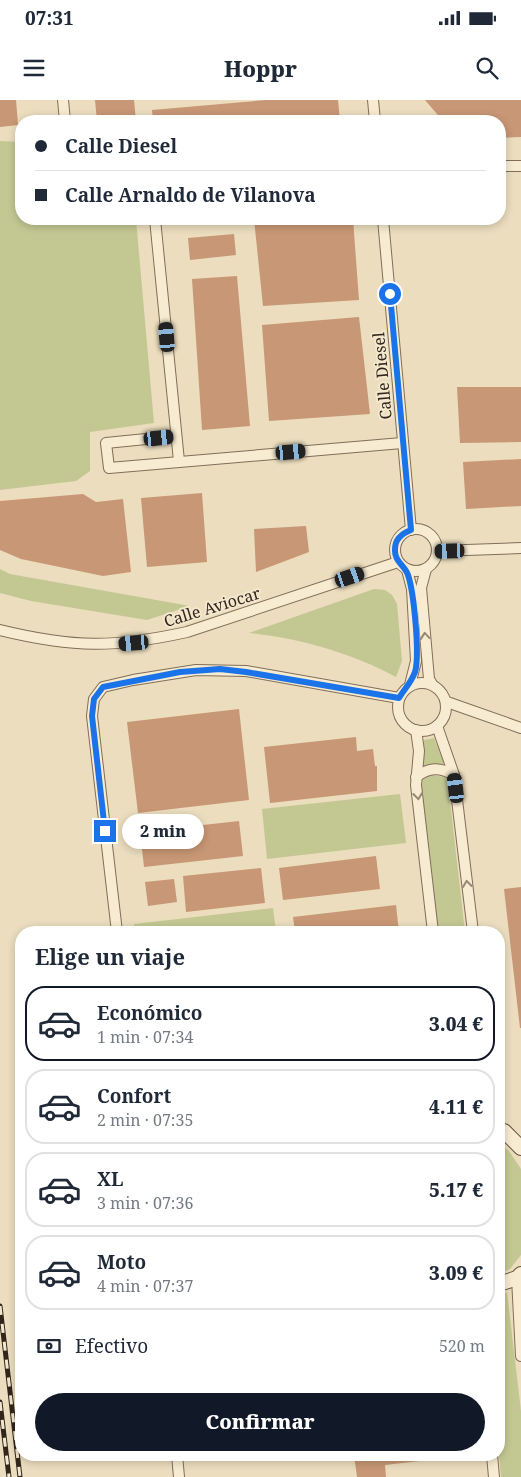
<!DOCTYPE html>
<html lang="es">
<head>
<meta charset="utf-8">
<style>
	:root { --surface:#fff; --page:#f6f6f7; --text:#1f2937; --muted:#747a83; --line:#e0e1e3; --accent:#111827 }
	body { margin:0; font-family:"Noto Serif",serif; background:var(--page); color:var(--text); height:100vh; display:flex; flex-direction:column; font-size:19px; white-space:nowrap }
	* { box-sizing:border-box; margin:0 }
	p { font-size:16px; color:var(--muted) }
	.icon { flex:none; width:28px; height:28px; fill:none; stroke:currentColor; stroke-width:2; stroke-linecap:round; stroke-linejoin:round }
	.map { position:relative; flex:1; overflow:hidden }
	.sheet { position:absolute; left:15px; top:826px; width:490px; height:535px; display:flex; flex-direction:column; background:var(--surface); border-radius:20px; box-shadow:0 2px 8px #0003 }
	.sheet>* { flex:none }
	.top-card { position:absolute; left:15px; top:15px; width:491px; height:110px; border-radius:20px; box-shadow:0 2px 8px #0003; display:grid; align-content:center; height:110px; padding:0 20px; background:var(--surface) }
	.end { position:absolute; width:22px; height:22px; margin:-11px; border:6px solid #1a73e8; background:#fff; box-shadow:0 0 0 2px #fff }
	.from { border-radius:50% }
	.bubble { position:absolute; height:35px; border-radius:18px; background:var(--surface); box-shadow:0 2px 8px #0003; font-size:16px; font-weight:800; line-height:35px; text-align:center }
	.car { position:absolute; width:15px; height:30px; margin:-15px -8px; border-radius:6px; box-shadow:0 0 4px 1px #0007; background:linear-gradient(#222 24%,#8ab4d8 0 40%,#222 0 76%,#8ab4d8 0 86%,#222 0) }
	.top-card b { display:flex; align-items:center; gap:18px; height:48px; font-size:19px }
	.top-card b+b { border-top:1px solid var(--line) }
	.top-card i { width:12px; height:12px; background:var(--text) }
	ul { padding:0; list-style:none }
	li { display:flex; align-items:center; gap:15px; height:75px; margin:0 10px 8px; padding:0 10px; border:2px solid var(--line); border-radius:20px }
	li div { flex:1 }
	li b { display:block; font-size:19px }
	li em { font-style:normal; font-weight:800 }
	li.selected { border-color:var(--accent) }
	li>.icon { width:45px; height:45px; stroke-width:1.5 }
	h2 { padding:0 20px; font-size:22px; line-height:60px }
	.pay { display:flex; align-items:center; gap:12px; height:55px; padding:0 20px; font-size:19px }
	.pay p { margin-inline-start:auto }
	.primary-button { display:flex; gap:10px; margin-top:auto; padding:10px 20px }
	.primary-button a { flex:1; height:58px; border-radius:30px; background:var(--accent); color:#fff; font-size:20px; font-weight:800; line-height:58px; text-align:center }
	.status { display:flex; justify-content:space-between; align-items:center; height:35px; padding:0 25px; background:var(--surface); direction:ltr }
	.status svg { height:14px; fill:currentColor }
	header { display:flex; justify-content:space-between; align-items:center; height:65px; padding:0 20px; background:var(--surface); font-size:22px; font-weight:800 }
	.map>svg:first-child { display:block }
	.green { fill:#c3c893 }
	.building { fill:#c89775 }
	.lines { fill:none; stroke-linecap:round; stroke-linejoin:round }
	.street-casing { stroke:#826e58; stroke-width:12 }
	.secondary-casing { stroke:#644f3b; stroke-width:16 }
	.street { stroke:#f7ebd1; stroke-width:10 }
	.secondary { stroke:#f7ebd1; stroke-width:14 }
	.rail-casing { stroke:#32261c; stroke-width:5 }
	.rail { stroke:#f3e8cd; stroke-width:3; stroke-dasharray:9; stroke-linecap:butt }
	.oneway { stroke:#948876 }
	.route { stroke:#1a73e8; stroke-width:6 }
	.labels { text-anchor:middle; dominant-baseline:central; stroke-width:4; stroke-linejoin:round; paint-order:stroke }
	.street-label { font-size:16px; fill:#32261c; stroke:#f3e8cd }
</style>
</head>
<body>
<div class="status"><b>07:31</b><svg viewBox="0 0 49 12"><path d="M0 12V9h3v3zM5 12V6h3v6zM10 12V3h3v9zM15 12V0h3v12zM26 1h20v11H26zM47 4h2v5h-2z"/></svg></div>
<header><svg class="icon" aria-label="menu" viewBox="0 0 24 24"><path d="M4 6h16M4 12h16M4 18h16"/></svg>Hoppr<svg class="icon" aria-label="search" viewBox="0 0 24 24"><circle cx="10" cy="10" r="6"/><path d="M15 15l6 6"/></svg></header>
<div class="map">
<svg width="521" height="1377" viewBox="0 0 521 1377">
	<rect width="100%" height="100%" fill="#ebddbe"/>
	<!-- green -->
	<g class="green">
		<polygon points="0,41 21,42 21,119 136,119 154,323 90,332 90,371 76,381 0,390"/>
		<polygon points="0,469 10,474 190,506 147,520 31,501 0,493"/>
		<path d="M 374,489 L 385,490 L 392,495 L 397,504 L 402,561 L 396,577 C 352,553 298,538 249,533 Z"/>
		<polygon points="434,638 445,664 428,664 421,668 424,640"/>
		<polygon points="430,675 445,677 448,683 465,832 438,832 421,688 423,679"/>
		<polygon points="400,694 406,743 267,759 262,709"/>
		<polygon points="273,808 276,832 135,832 134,824"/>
		<polygon points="499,1043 509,1051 521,1069 521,1155 510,1169 499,1174"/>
		<polygon points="507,1192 521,1311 521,1377 501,1377 499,1355 499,1196"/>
	</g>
	<!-- building -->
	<g class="building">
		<polygon points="0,0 16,0 18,25 0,27"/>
		<polygon points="95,0 134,0 136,21 97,21"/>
		<polygon points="266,0 338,0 340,21 153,21 152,10"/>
		<polygon points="425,0 521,0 521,37 500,38 500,21 443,21"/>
		<polygon points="254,119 353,119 359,200 263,206"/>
		<polygon points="234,134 236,155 190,160 188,138"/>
		<polygon points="237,176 250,326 202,330 192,179"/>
		<polygon points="359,217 370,314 269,321 262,225"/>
		<polygon points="457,287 521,287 521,342 460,343"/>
		<polygon points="521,359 521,406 466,409 463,362"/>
		<polygon points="202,393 207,462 147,467 141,398"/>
		<polygon points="83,394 96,402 123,399 131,472 103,476 21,459 0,450 0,401"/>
		<polygon points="306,426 309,452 256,472 254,429"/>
		<polygon points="239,609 249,700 138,713 127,622"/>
		<polygon points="356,637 357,651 373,649 375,666 377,666 377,691 270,703 264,647"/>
		<polygon points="239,721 243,756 144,767 140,732"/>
		<polygon points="376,756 380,789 283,800 279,768"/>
		<polygon points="261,768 265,803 186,812 183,776"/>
		<polygon points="174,779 177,802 148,806 145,782"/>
		<polygon points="521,787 521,928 520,928 504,789"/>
		<polygon points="396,805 399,832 295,832 293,817"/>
		<polygon points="354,1355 446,1355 446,1358 385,1365 386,1377 357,1377"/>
	</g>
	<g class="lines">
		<!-- street casing -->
		<g class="street-casing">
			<g id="street">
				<polyline points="63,0 65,21"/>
				<polyline points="373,0 375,21"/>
				<polyline points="500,66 521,66"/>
				<polyline points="155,119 179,361"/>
				<polyline points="383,119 411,430"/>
				<polyline points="176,336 106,343 109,368 402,343"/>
				<circle cx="416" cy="450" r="21"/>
				<polyline points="437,451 521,448"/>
				<polyline points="426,469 421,488 429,579 432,584"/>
				<polyline points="407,470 412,489 416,561 410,585"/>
				<path d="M 0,530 C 74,548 114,548 187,532 L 398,462"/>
				<circle cx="422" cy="607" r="24"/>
				<polyline points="447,602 521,628"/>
				<polyline points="437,626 454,675 473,832"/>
				<polyline points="416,630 419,651 416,685 433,832"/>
				<path d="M 416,677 C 429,667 440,667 454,675"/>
				<polyline points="117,832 92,616 94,599 103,587 133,580 196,570 246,571 399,598"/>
				<polyline points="517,1178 521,1256"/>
				<polyline points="177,1355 179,1377"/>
				<polyline points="492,1355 494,1377"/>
			</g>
		</g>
		<!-- secondary casing -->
		<g class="secondary-casing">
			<g id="secondary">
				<polyline points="499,1030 504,1031 521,1048"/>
				<polyline points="499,1184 517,1178 521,1174"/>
			</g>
		</g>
		<!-- street -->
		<use href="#street" class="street"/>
		<!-- secondary -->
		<use href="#secondary" class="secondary"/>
		<!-- rail casing -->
		<g class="rail-casing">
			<g id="rail">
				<polyline points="0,1206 20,1377"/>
				<polyline points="0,1302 9,1377"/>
			</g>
		</g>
		<!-- rail -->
		<use href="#rail" class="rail"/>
	</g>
	<!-- one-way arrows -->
	<defs><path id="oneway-chevron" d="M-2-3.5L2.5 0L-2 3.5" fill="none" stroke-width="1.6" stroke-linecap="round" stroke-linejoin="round" transform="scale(1.25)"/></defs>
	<g class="oneway">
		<use href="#oneway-chevron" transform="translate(425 536) rotate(-95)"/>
		<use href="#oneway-chevron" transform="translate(418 696) rotate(84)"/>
		<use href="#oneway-chevron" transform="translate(467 784) rotate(-97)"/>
	</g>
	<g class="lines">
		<!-- route -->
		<path class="route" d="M 105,731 L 92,616 L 94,599 L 103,587 L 180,572 L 220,569 L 246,572 L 399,598 C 405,588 411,583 415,572 C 420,555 414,493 408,475 C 405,465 394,462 395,449 C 395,439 403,433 411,430 L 390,194"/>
	</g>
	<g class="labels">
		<!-- street labels -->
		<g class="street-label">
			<text transform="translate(382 276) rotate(-95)">Calle Diesel</text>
			<text transform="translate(212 507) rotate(-17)">Calle Aviocar</text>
		</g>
	</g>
</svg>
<i class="end from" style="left:390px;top:194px"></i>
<i class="end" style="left:105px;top:731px"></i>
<div class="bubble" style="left:122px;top:714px;width:82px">2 min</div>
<i class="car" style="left:167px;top:237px;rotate:355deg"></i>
<i class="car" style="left:159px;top:338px;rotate:84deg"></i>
<i class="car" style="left:291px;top:352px;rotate:85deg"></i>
<i class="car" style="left:450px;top:451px;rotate:268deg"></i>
<i class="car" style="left:350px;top:477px;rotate:71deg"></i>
<i class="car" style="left:134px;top:543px;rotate:265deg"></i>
<i class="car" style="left:456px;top:688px;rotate:353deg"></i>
<div class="top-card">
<b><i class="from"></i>Calle Diesel</b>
<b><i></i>Calle Arnaldo de Vilanova</b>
</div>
<section class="sheet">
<h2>Elige un viaje</h2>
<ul>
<li class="selected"><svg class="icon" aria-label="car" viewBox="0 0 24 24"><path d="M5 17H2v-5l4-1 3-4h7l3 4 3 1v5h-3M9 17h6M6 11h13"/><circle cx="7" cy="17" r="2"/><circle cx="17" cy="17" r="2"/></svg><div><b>Económico</b><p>1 min · 07:34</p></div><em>3.04 €</em></li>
<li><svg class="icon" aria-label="car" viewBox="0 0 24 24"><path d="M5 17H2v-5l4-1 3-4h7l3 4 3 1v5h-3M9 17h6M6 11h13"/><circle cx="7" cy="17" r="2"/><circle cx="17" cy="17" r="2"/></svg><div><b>Confort</b><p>2 min · 07:35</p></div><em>4.11 €</em></li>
<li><svg class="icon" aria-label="car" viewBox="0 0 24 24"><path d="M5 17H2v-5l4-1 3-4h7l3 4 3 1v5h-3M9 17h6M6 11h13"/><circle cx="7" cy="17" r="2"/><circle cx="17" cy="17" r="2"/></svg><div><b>XL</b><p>3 min · 07:36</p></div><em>5.17 €</em></li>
<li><svg class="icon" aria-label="car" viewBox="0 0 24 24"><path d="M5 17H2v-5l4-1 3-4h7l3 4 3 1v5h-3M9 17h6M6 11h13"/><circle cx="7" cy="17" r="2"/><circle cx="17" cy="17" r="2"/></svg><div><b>Moto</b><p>4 min · 07:37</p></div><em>3.09 €</em></li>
</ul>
<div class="pay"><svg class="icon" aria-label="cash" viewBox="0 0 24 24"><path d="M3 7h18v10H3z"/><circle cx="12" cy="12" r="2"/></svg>Efectivo<p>520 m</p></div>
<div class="primary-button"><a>Confirmar</a></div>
</section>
</div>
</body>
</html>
